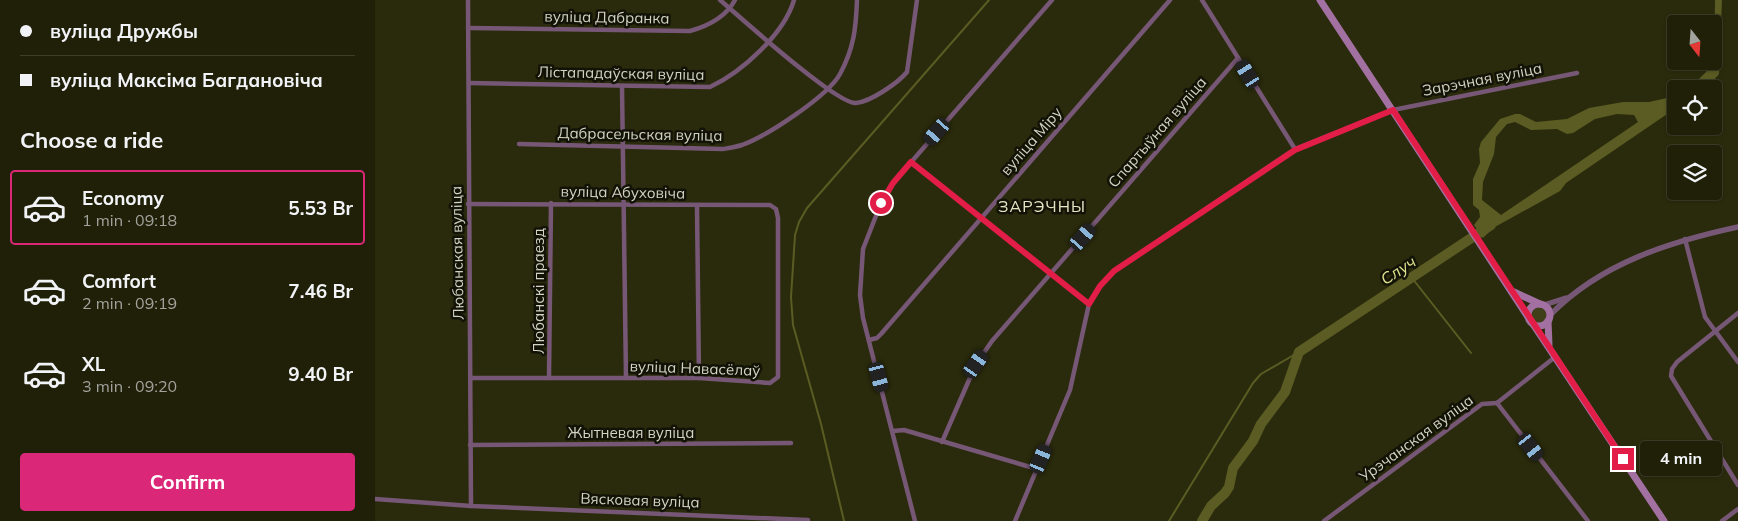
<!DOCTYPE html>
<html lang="en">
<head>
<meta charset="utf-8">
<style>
	:root { --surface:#202009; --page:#2d2d17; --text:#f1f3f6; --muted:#a2a39c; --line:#3d3e2a; --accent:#db2777 }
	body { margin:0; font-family:Mulish,sans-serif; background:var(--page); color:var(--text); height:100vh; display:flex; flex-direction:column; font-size:19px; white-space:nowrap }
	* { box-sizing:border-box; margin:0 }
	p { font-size:16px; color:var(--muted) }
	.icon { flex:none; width:28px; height:28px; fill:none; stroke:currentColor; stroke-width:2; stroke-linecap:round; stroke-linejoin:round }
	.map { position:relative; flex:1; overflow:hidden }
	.details { display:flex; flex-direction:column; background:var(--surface); width:375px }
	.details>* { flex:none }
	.banner { display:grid; align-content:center; height:110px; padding:0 20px; background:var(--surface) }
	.needle { width:32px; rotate:163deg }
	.tools { position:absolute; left:1292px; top:15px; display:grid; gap:10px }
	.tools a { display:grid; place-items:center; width:55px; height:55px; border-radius:5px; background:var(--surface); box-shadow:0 1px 4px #0004,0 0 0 1px var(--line); font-size:25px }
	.end { position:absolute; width:22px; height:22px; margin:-11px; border:6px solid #e11d48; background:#fff; box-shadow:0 0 0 2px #fff }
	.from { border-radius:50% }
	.bubble { position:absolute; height:35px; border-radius:5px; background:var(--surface); box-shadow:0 1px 4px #0004,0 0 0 1px var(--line); font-size:16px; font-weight:700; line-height:35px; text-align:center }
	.car { position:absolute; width:15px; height:30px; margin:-15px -8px; border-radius:6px; box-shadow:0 0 4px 1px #0007; background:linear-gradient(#222 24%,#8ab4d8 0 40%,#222 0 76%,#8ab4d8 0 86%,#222 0) }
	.banner b { display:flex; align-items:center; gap:18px; height:48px; font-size:19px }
	.banner b+b { border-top:1px solid var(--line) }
	.banner i { width:12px; height:12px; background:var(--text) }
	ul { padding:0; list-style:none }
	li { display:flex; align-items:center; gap:15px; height:75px; margin:0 10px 8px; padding:0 10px; border:2px solid transparent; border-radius:5px }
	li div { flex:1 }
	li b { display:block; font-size:19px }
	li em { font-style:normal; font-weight:700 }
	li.selected { border-color:var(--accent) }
	li>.icon { width:45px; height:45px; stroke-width:1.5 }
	h2 { padding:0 20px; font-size:22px; line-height:60px }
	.primary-button { display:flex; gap:10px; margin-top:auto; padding:10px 20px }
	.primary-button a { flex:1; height:58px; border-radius:5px; background:var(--accent); color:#fff; font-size:20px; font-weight:700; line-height:58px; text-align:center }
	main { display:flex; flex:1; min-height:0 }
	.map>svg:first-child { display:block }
	.green { fill:#3f401a }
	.water { fill:#5b5c23; fill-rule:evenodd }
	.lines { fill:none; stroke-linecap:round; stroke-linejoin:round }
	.stream { stroke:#5b5c23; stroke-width:2 }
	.river { stroke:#5b5c23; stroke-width:10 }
	.minor { stroke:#775776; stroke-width:4.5 }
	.tertiary { stroke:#775776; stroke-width:5.5 }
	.secondary { stroke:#a370a2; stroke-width:7 }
	.route { stroke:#e11d48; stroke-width:6 }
	.labels { text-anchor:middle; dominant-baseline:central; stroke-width:5; stroke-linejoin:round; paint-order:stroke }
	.street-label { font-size:15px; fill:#d2d3c2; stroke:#121306 }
	.neighbourhood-label { font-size:16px; letter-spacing:1px; fill:#e5e7c3; stroke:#121306 }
	.water-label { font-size:16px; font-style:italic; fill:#dee28c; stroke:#121306 }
</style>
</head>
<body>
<main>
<section class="details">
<div class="banner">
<b><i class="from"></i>вуліца Дружбы</b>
<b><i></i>вуліца Максіма Багдановіча</b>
</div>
<h2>Choose a ride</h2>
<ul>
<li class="selected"><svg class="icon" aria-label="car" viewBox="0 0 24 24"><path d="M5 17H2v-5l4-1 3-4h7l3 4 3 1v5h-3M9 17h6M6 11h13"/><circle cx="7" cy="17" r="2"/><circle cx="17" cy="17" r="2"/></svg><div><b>Economy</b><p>1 min · 09:18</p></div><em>5.53 Br</em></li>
<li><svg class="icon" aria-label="car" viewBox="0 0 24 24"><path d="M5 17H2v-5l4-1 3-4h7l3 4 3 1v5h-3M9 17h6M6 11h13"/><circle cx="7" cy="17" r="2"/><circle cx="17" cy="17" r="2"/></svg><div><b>Comfort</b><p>2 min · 09:19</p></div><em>7.46 Br</em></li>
<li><svg class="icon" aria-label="car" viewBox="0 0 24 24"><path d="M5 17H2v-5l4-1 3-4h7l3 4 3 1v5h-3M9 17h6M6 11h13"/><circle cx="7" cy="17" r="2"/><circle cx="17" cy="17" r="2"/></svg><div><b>XL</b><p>3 min · 09:20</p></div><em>9.40 Br</em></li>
</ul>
<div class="primary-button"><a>Confirm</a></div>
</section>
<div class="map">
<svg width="1363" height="521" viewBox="0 0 1363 521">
	<rect width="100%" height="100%" fill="#2a2b0c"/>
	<!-- green -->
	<circle class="green" cx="1165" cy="315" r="8"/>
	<!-- water -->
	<g class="water">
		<polygon points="1340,0 1347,0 1344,74 1331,89 1314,89 1331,72 1336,61 1339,61"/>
		<path d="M 1301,96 L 1301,108 L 1191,183 L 1185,191 L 1118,228 L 1108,238 L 1099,225 L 1105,217 L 1104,210 L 1098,205 L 1098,179 L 1105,163 L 1104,149 L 1106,142 L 1125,119 L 1140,114 L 1145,114 L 1161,122 L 1192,119 L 1214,108 L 1248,102 L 1274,102 ZM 1242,114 L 1259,115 L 1263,122 L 1126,215 L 1107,200 L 1108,182 L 1119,154 L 1121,137 L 1132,124 L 1140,122 L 1156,130 L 1182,129 L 1192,134 L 1198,133 L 1220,119 Z"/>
	</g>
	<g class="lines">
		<!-- stream -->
		<g class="stream">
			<polyline points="1037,278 1096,353"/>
			<polyline points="469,521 446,424 418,325 416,297 420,235 424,222 432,208 614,0"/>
			<polyline points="794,521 878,383 886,374 924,352"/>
		</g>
		<!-- river -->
		<polyline class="river" points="827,521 836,506 850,493 854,487 858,468 878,441 886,424 910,392 924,352 1116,225"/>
		<!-- minor -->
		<g class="minor">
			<polyline points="93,0 96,506"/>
			<path d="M 345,0 C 365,17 462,105 481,103 C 495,102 523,83 532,72 L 542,0"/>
			<polyline points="827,0 920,149"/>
			<path d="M 93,28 L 315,31 C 333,26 351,17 360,0"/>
			<path d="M 94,83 L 335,87 C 367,72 409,34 419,0"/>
			<polyline points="247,86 251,378"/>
			<path d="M 144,144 L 348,149 C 354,148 361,147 367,145 C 392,136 453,96 465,74 C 479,48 481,28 482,0"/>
			<polyline points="536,162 714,304"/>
			<polyline points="93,204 395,205 401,209 403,218 403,377 395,383 324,378 97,378"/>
			<polyline points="322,206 324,378"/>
			<polyline points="1310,239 1330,317 1363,362"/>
			<polyline points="1363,313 1302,362 1297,369 1296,376 1363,485"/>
			<polyline points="494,340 502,338 506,334 795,0"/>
			<polyline points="174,378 176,203"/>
			<polyline points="1122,403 1213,521"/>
			<polyline points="1122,403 1180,357"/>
			<polyline points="518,431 529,430 662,469"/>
			<polyline points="567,442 601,364 617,341 863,58"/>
			<polyline points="95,445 416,443"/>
			<polyline points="0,499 96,506 433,520"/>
			<polyline points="540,521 488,318 485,295 488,249 506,203 518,183 677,0"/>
			<polyline points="640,521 695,390 714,304 725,286 739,271 920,149 1018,110 1202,73"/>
			<polyline points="949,521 1107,404 1122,403"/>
			<polyline points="1347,521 1363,509"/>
		</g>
		<!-- tertiary -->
		<g class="tertiary">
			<polyline points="1169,305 1191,298"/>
			<path d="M 1175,315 C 1226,263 1294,242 1363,227"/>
		</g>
		<!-- secondary -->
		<g class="secondary">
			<polyline points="945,0 1153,317"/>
			<polyline points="1139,292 1165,304"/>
			<circle cx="1164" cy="315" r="11"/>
			<polyline points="1173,321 1174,345"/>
			<polyline points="1158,324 1289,521"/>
		</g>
	</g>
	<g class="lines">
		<!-- route -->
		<polyline class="route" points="506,203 518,183 536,162 714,304 725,286 739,271 920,150 1018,110 1248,459"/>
	</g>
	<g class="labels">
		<!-- street labels -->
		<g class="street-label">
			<text transform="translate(232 17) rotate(1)">вуліца Дабранка</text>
			<text transform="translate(246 73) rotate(1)">Лістападаўская вуліца</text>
			<text transform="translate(1107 79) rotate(-11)">Зарэчная вуліца</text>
			<text transform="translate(782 132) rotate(-49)">Спартыўная вуліца</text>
			<text transform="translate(265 134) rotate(1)">Дабрасельская вуліца</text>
			<text transform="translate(656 141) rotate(-49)">вуліца Міру</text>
			<text transform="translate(248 192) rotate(1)">вуліца Абуховіча</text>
			<text transform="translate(82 253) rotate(-91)">Любанская вуліца</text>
			<text transform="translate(163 291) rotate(-90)">Любанскі праезд</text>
			<text transform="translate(320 368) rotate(2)">вуліца Навасёлаў</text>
			<text x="256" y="432">Жытневая вуліца</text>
			<text transform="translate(1041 438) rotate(-36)">Урэчанская вуліца</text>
			<text transform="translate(265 500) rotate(2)">Вясковая вуліца</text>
		</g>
		<!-- neighbourhood labels -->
		<g class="neighbourhood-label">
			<text x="667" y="206">ЗАРЭЧНЫ</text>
		</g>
		<!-- water labels -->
		<g class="water-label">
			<text transform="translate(1023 270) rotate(-33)">Случ</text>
		</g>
	</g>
</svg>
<div class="tools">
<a><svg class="needle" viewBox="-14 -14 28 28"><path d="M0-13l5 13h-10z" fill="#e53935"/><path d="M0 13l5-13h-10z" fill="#a2a39c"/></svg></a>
<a><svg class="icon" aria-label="locate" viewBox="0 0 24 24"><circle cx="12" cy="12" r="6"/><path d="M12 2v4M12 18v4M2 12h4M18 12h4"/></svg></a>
<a><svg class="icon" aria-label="layers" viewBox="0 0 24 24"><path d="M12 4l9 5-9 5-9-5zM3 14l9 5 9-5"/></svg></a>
</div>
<i class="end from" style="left:506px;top:203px"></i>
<i class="end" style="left:1248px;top:459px"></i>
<div class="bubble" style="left:1265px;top:441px;width:82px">4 min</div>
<i class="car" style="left:873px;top:74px;rotate:328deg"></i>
<i class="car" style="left:562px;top:132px;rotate:221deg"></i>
<i class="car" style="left:708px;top:237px;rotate:41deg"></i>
<i class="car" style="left:601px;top:364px;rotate:35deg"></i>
<i class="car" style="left:504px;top:377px;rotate:165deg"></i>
<i class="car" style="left:1156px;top:447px;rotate:142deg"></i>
<i class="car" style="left:666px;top:459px;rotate:23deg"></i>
</div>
</main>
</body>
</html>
